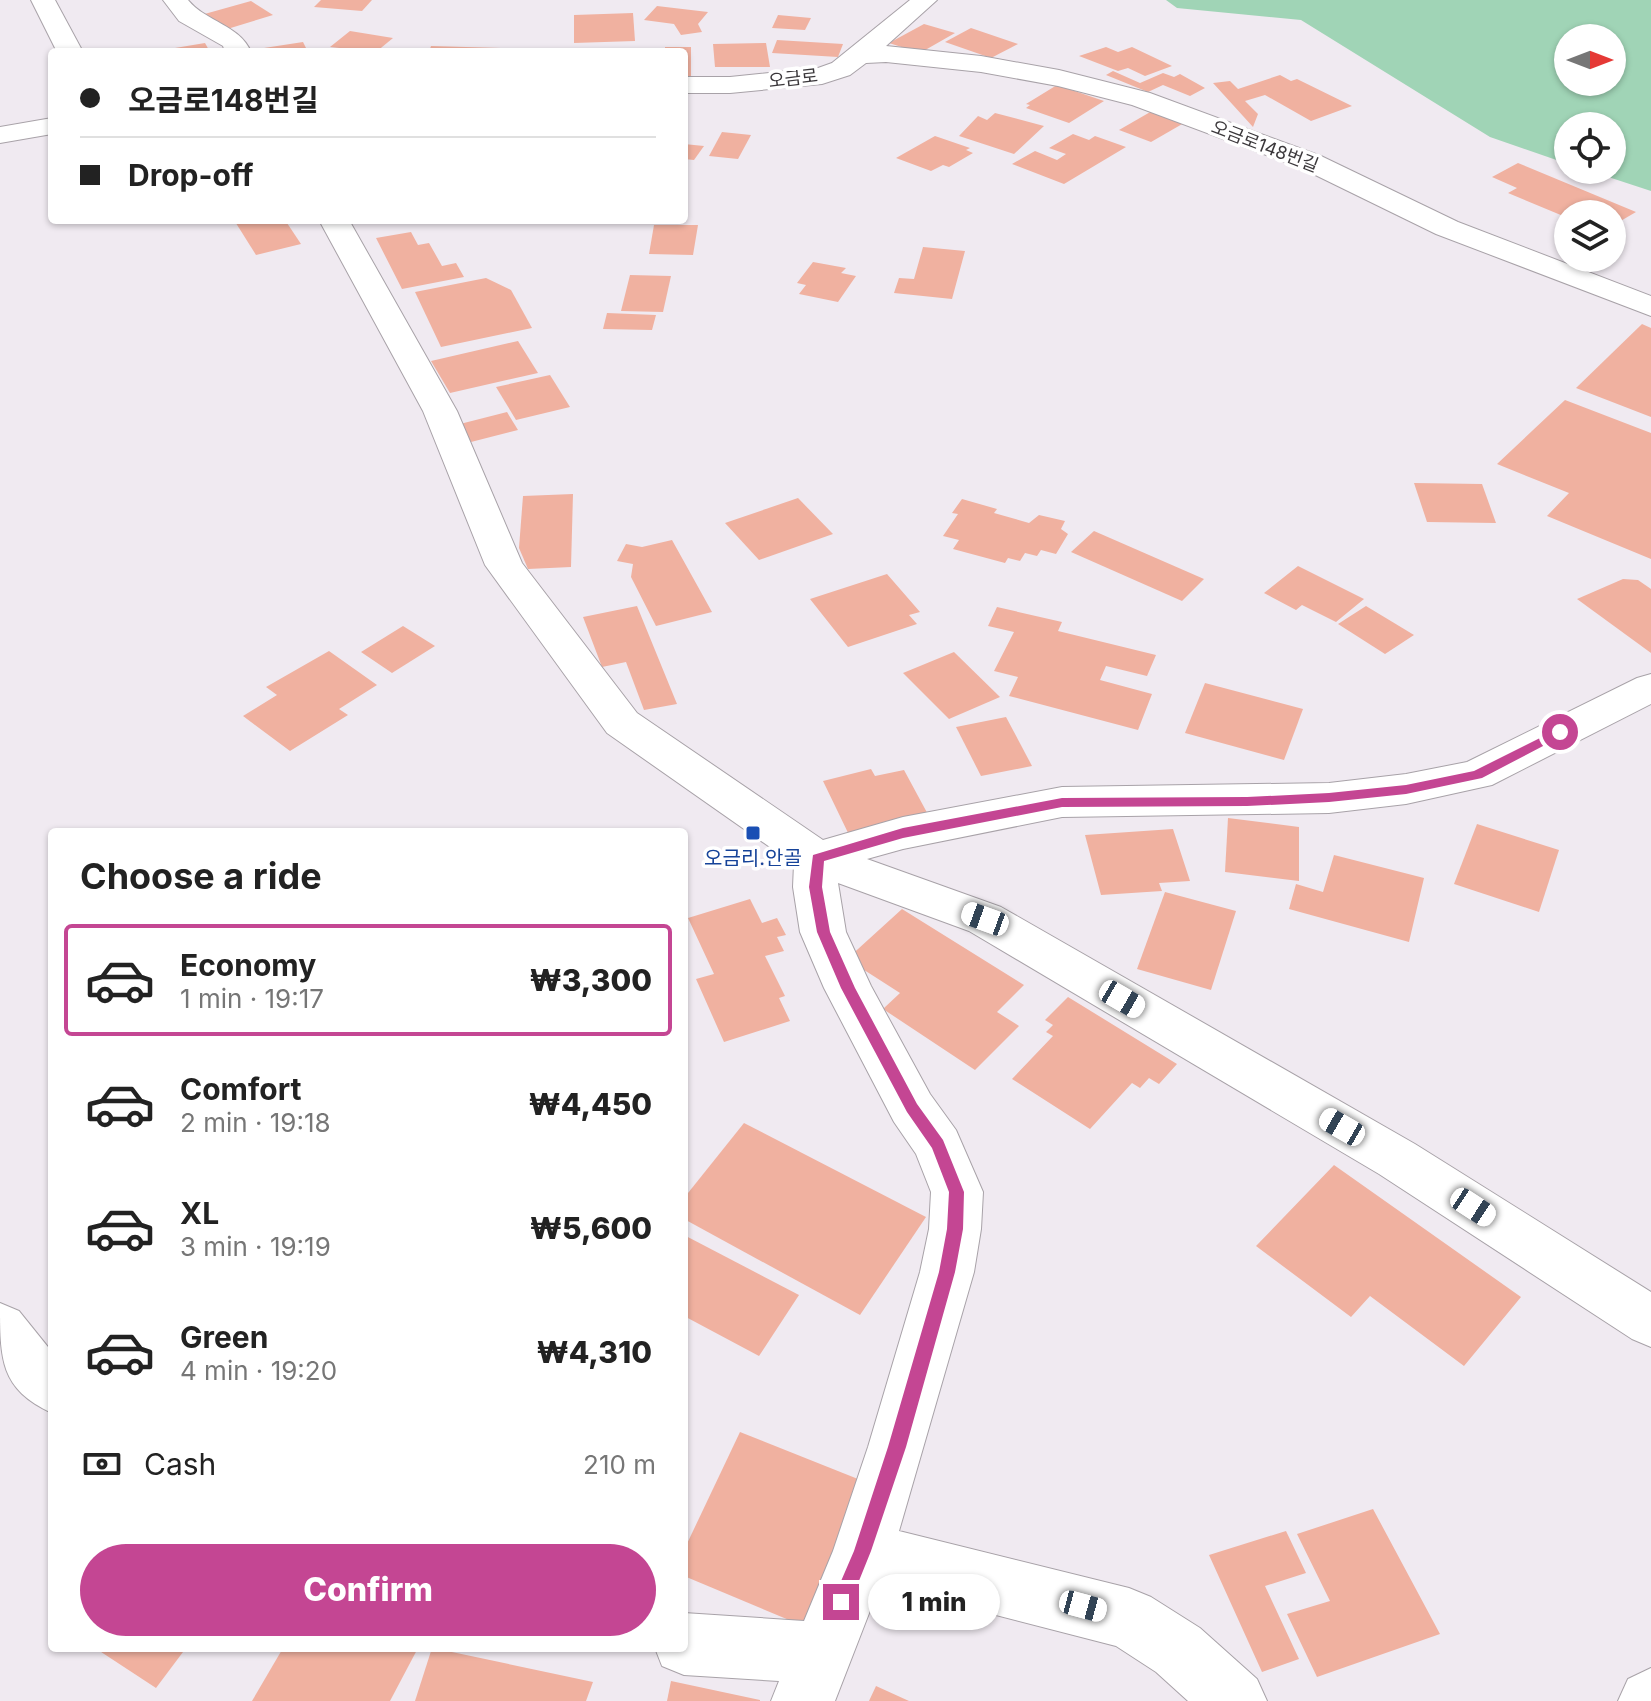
<!DOCTYPE html>
<html lang="en">
<head>
<meta charset="utf-8">
<style>
	:root { --surface:#fff; --page:#f2f2f2; --text:#222; --muted:#767676; --line:#e0e0e0; --accent:#c44693 }
	body { margin:0; font-family:Inter,"Noto Sans KR",sans-serif; background:var(--page); color:var(--text); height:100vh; display:flex; flex-direction:column; font-size:30px; white-space:nowrap }
	* { box-sizing:border-box; margin:0 }
	p { font-size:26px; color:var(--muted) }
	.icon { flex:none; width:44px; height:44px; fill:none; stroke:currentColor; stroke-width:2; stroke-linecap:round; stroke-linejoin:round }
	.map { position:relative; flex:1; overflow:hidden }
	.drawer { position:absolute; left:48px; top:828px; width:640px; height:824px; display:flex; flex-direction:column; background:var(--surface); border-radius:8px; box-shadow:0 2px 6px #0004 }
	.drawer>* { flex:none }
	.guide { position:absolute; left:48px; top:48px; width:640px; height:176px; border-radius:8px; box-shadow:0 2px 6px #0004; display:grid; align-content:center; height:176px; padding:0 32px; background:var(--surface) }
	.needle { width:52px; rotate:90deg }
	.controls { position:absolute; left:1554px; top:24px; display:grid; gap:16px }
	.controls a { display:grid; place-items:center; width:72px; height:72px; border-radius:50%; background:var(--surface); box-shadow:0 2px 6px #0004; font-size:40px }
	.end { position:absolute; width:36px; height:36px; margin:-18px; border:10px solid #c44693; background:#fff; box-shadow:0 0 0 4px #fff }
	.from { border-radius:50% }
	.bubble { position:absolute; height:56px; border-radius:28px; background:var(--surface); box-shadow:0 2px 6px #0004; font-size:26px; font-weight:800; line-height:56px; text-align:center }
	.car { position:absolute; width:24px; height:48px; margin:-24px -12px; border-radius:10px; box-shadow:0 0 6px 2px #0007; background:linear-gradient(#fff 24%,#345 0 40%,#fff 0 76%,#345 0 86%,#fff 0) }
	.guide b { display:flex; align-items:center; gap:28px; height:76px; font-size:30px }
	.guide b+b { border-top:2px solid var(--line) }
	.guide i { width:20px; height:20px; background:var(--text) }
	ul { padding:0; list-style:none }
	li { display:flex; align-items:center; gap:24px; height:112px; margin:0 16px 12px; padding:0 16px; border:4px solid transparent; border-radius:8px }
	li div { flex:1 }
	li b { display:block; font-size:30px }
	li em { font-style:normal; font-weight:800 }
	li.selected { border-color:var(--accent) }
	li>.icon { width:72px; height:72px; stroke-width:1.5 }
	h2 { padding:0 32px; font-size:36px; line-height:96px }
	.pay { display:flex; align-items:center; gap:20px; height:88px; padding:0 32px; font-size:30px }
	.pay p { margin-inline-start:auto }
	.primary-button { display:flex; gap:16px; margin-top:auto; padding:16px 32px }
	.primary-button a { flex:1; height:92px; border-radius:48px; background:var(--accent); color:#fff; font-size:32px; font-weight:800; line-height:92px; text-align:center }
	.map>svg:first-child { display:block }
	.green { fill:#a0d4b6; fill-rule:evenodd }
	.building { fill:#f0b1a0 }
	.lines { fill:none; stroke-linecap:round; stroke-linejoin:round }
	.minor-casing { stroke:#a8a2a8; stroke-width:2 }
	.minor { fill:#fff; fill-rule:evenodd }
	.route { fill:#c44693 }
	.transit-dot { fill:#1a4fb4; stroke:#fff; stroke-width:3 }
	.labels { text-anchor:middle; dominant-baseline:central; stroke-width:7; stroke-linejoin:round; paint-order:stroke }
	.far-street-label { font-size:18px; fill:#3b383b; stroke:#fff }
	.transit-label { font-size:20px; fill:#164399; stroke:#fff }
</style>
</head>
<body>
<div class="map">
<svg width="1651" height="1701" viewBox="0 0 1651 1701">
	<rect width="100%" height="100%" fill="#f0eaf1"/>
	<!-- green -->
	<path class="green" d="M 1166,0 L 1651,0 L 1651,191 L 1587,170 L 1612,170 L 1612,126 L 1568,126 L 1568,164 L 1490,137 L 1301,20 L 1177,8 ZM 1568,38 L 1612,38 L 1612,82 L 1568,82 Z"/>
	<!-- building -->
	<g class="building">
		<polygon points="321,0 372,0 362,11 314,7"/>
		<polygon points="251,1 273,15 224,30 201,15"/>
		<polygon points="657,6 708,12 698,24 702,32 681,35 674,24 644,20"/>
		<polygon points="633,13 635,41 574,43 574,15"/>
		<polygon points="778,15 811,18 805,30 772,28"/>
		<polygon points="924,24 955,33 920,53 889,43"/>
		<polygon points="971,28 1018,44 991,58 945,42"/>
		<polygon points="350,31 393,38 376,52 330,47"/>
		<polygon points="777,40 843,44 838,57 772,53"/>
		<polygon points="303,42 308,52 266,52 264,48"/>
		<polygon points="205,43 210,52 163,52 163,50"/>
		<polygon points="766,43 770,67 715,67 713,44"/>
		<polygon points="431,46 501,48 499,52 429,52"/>
		<polygon points="665,47 691,47 691,81 684,81 684,52 665,52"/>
		<polygon points="1106,47 1118,52 1132,47 1172,66 1145,76 1128,68 1118,71 1079,56"/>
		<polygon points="1113,71 1140,83 1163,73 1174,77 1180,74 1205,88 1190,96 1163,85 1148,92 1106,75"/>
		<polygon points="1280,75 1291,81 1297,79 1352,106 1311,121 1265,95 1245,101 1258,114 1253,127 1213,83 1230,81 1238,89"/>
		<polygon points="1057,85 1104,101 1069,123 1026,108 1030,105 1026,104"/>
		<polygon points="1152,111 1184,123 1151,142 1119,130"/>
		<polygon points="995,113 1044,126 1014,154 959,136 978,116 987,120"/>
		<polygon points="722,132 751,135 738,159 709,156"/>
		<polygon points="1073,134 1089,140 1095,136 1126,147 1064,184 1012,164 1035,151 1057,160 1066,154 1049,148"/>
		<polygon points="935,136 970,148 966,150 973,153 949,167 943,165 931,171 896,158"/>
		<polygon points="684,144 704,146 694,160 684,159"/>
		<polygon points="1518,163 1636,212 1612,226 1612,214 1568,214 1568,218 1508,193 1517,188 1492,177"/>
		<polygon points="234,220 285,220 301,244 256,255"/>
		<polygon points="654,225 698,225 693,255 649,254"/>
		<polygon points="411,232 418,245 429,243 442,266 456,263 464,277 402,289 376,238"/>
		<polygon points="923,247 965,251 952,299 894,293 899,278 914,279"/>
		<polygon points="813,262 846,268 841,273 856,276 838,302 799,294 806,285 797,283"/>
		<polygon points="630,275 671,276 663,312 621,311"/>
		<polygon points="486,278 511,290 532,328 441,347 415,292"/>
		<polygon points="607,313 656,315 652,330 603,329"/>
		<polygon points="1642,324 1651,328 1651,417 1576,388"/>
		<polygon points="518,341 538,373 450,393 431,361"/>
		<polygon points="550,375 570,407 516,420 496,387"/>
		<polygon points="1565,400 1651,433 1651,559 1547,516 1569,493 1497,464"/>
		<polygon points="507,412 518,430 471,442 460,424"/>
		<polygon points="1414,483 1482,484 1496,523 1427,522"/>
		<polygon points="573,494 571,567 528,569 519,548 523,496"/>
		<polygon points="798,498 833,534 759,560 725,523"/>
		<polygon points="962,499 997,509 994,513 1029,523 1039,515 1065,521 1061,529 1068,534 1056,554 1041,550 1037,556 1025,553 1020,561 1008,558 1005,563 953,549 959,540 943,536 958,514 952,513"/>
		<polygon points="1094,531 1204,579 1182,601 1071,552"/>
		<polygon points="672,540 712,612 656,626 631,577 633,564 617,561 626,544 642,547"/>
		<polygon points="1298,566 1364,599 1336,622 1302,605 1296,610 1264,593"/>
		<polygon points="887,574 920,612 909,615 917,624 848,647 810,599"/>
		<polygon points="1623,579 1638,580 1651,589 1651,653 1577,599"/>
		<polygon points="637,606 677,704 644,710 626,662 602,667 583,617"/>
		<polygon points="1366,606 1414,635 1385,654 1338,624"/>
		<polygon points="997,607 1062,622 1058,631 1156,655 1147,676 1106,666 1100,680 1152,694 1138,730 1009,696 1018,677 994,671 1014,632 988,626"/>
		<polygon points="403,626 435,646 392,673 361,652"/>
		<polygon points="329,651 377,685 339,709 348,715 290,751 243,716 277,695 266,687"/>
		<polygon points="954,652 1000,697 949,719 903,673"/>
		<polygon points="1205,683 1303,709 1284,760 1185,733"/>
		<polygon points="1006,717 1032,766 981,776 956,727"/>
		<polygon points="871,769 875,776 904,770 931,820 851,839 823,781"/>
		<polygon points="1228,818 1299,827 1299,881 1225,872"/>
		<polygon points="1477,824 1559,850 1539,912 1454,884"/>
		<polygon points="1173,829 1190,881 1159,883 1162,891 1101,895 1085,835"/>
		<polygon points="1334,855 1424,878 1409,942 1289,909 1296,884 1323,892"/>
		<polygon points="1165,892 1236,911 1211,990 1137,969"/>
		<polygon points="750,899 762,923 777,918 786,935 777,937 784,951 765,956 785,996 779,998 790,1021 724,1042 696,979 714,974 688,918"/>
		<polygon points="902,909 1024,985 997,1012 1019,1026 975,1070 883,1009 900,993 847,959"/>
		<polygon points="1068,997 1177,1064 1159,1084 1149,1078 1140,1088 1132,1083 1090,1129 1012,1079 1053,1036 1046,1032 1053,1025 1045,1020"/>
		<polygon points="744,1123 926,1217 860,1315 684,1219 684,1198"/>
		<polygon points="1334,1165 1521,1297 1464,1366 1370,1296 1351,1317 1256,1246"/>
		<polygon points="684,1235 799,1295 759,1356 684,1316"/>
		<polygon points="740,1432 873,1485 813,1630 684,1576 684,1550"/>
		<polygon points="1373,1509 1440,1634 1317,1677 1287,1614 1330,1601 1297,1534"/>
		<polygon points="1286,1531 1306,1573 1265,1586 1299,1659 1262,1672 1209,1555"/>
		<polygon points="95,1648 186,1648 156,1688"/>
		<polygon points="283,1648 418,1648 390,1701 252,1701"/>
		<polygon points="432,1648 433,1648 593,1682 586,1701 415,1701"/>
		<polygon points="671,1681 760,1700 760,1701 667,1701"/>
		<polygon points="876,1686 909,1701 869,1701"/>
	</g>
	<g class="lines">
		<!-- minor casing -->
		<g class="minor-casing">
			<g id="minor">
				<polygon points="31,0 55,0 83,52 57,52"/>
				<path d="M 163,0 L 188,0 C 206,22 240,25 251,52 L 225,52 L 223,46 L 179,21 Z"/>
				<polygon points="910,0 937,0 886,46 981,56 1059,70 1150,93 1321,156 1458,222 1651,296 1651,316 1436,234 1301,168 1132,105 1058,86 981,72 886,62 866,63 850,75 822,84 730,93 684,93 684,77 730,77 818,68 832,63"/>
				<polygon points="52,118 52,134 0,143 0,127"/>
				<polygon points="319,220 349,220 457,411 522,563 637,713 823,840 903,817 1062,787 1329,783 1406,774 1467,762 1637,678 1651,674 1651,704 1492,785 1406,804 1329,813 1062,817 903,849 867,859 1001,907 1415,1144 1651,1292 1651,1347 1632,1339 1379,1174 969,931 838,883 846,932 871,986 930,1094 956,1130 983,1192 981,1229 974,1272 899,1531 1129,1588 1151,1597 1200,1628 1257,1679 1267,1701 1188,1701 1156,1672 1116,1646 880,1585 835,1701 771,1701 779,1681 684,1675 662,1666 655,1648 684,1648 684,1613 804,1621 833,1551 868,1447 920,1272 929,1229 931,1192 916,1154 894,1122 824,988 800,932 793,887 794,864 607,733 485,565 423,411"/>
				<path d="M 0,1303 L 19,1311 L 52,1352 L 52,1413 C 0,1389 0,1360 0,1303 Z"/>
				<polygon points="1651,1668 1651,1701 1618,1701 1628,1679"/>
			</g>
		</g>
		<!-- minor -->
		<use href="#minor" class="minor"/>
	</g>
	<!-- route -->
	<polygon class="route" points="1560,728 1566,732 1564,735 1482,778 1406,794 1329,802 1247,806 1062,807 903,838 824,861 822,887 830,932 855,988 917,1104 943,1140 964,1192 963,1229 955,1272 906,1447 871,1551 848,1608 841,1611 835,1608 832,1602 854,1551 888,1447 939,1272 947,1229 949,1192 932,1148 907,1112 841,988 817,932 809,887 813,855 903,828 1062,798 1247,797 1329,793 1406,785 1474,771"/>
	<!-- markers -->
	<rect class="transit-dot" x="745" y="825" width="16" height="16" rx="4"/>
	<g class="labels">
		<!-- far-street labels -->
		<g class="far-street-label">
			<text transform="translate(793 78) rotate(-7)">오금로</text>
			<text transform="translate(1265 146) rotate(21)">오금로148번길</text>
		</g>
		<!-- transit labels -->
		<g class="transit-label">
			<text x="753" y="858">오금리.안골</text>
		</g>
	</g>
</svg>
<div class="controls">
<a><svg class="needle" viewBox="-14 -14 28 28"><path d="M0-13l5 13h-10z" fill="#e53935"/><path d="M0 13l5-13h-10z" fill="#767676"/></svg></a>
<a><svg class="icon" aria-label="locate" viewBox="0 0 24 24"><circle cx="12" cy="12" r="6"/><path d="M12 2v4M12 18v4M2 12h4M18 12h4"/></svg></a>
<a><svg class="icon" aria-label="layers" viewBox="0 0 24 24"><path d="M12 4l9 5-9 5-9-5zM3 14l9 5 9-5"/></svg></a>
</div>
<i class="end from" style="left:1560px;top:732px"></i>
<i class="end" style="left:841px;top:1602px"></i>
<div class="bubble" style="left:868px;top:1574px;width:132px">1 min</div>
<i class="car" style="left:985px;top:919px;rotate:290deg"></i>
<i class="car" style="left:1122px;top:999px;rotate:120deg"></i>
<i class="car" style="left:1342px;top:1127px;rotate:300deg"></i>
<i class="car" style="left:1473px;top:1207px;rotate:123deg"></i>
<i class="car" style="left:1083px;top:1606px;rotate:105deg"></i>
<div class="guide">
<b><i class="from"></i>오금로148번길</b>
<b><i></i>Drop-off</b>
</div>
<section class="drawer">
<h2>Choose a ride</h2>
<ul>
<li class="selected"><svg class="icon" aria-label="car" viewBox="0 0 24 24"><path d="M5 17H2v-5l4-1 3-4h7l3 4 3 1v5h-3M9 17h6M6 11h13"/><circle cx="7" cy="17" r="2"/><circle cx="17" cy="17" r="2"/></svg><div><b>Economy</b><p>1 min · 19:17</p></div><em>₩3,300</em></li>
<li><svg class="icon" aria-label="car" viewBox="0 0 24 24"><path d="M5 17H2v-5l4-1 3-4h7l3 4 3 1v5h-3M9 17h6M6 11h13"/><circle cx="7" cy="17" r="2"/><circle cx="17" cy="17" r="2"/></svg><div><b>Comfort</b><p>2 min · 19:18</p></div><em>₩4,450</em></li>
<li><svg class="icon" aria-label="car" viewBox="0 0 24 24"><path d="M5 17H2v-5l4-1 3-4h7l3 4 3 1v5h-3M9 17h6M6 11h13"/><circle cx="7" cy="17" r="2"/><circle cx="17" cy="17" r="2"/></svg><div><b>XL</b><p>3 min · 19:19</p></div><em>₩5,600</em></li>
<li><svg class="icon" aria-label="car" viewBox="0 0 24 24"><path d="M5 17H2v-5l4-1 3-4h7l3 4 3 1v5h-3M9 17h6M6 11h13"/><circle cx="7" cy="17" r="2"/><circle cx="17" cy="17" r="2"/></svg><div><b>Green</b><p>4 min · 19:20</p></div><em>₩4,310</em></li>
</ul>
<div class="pay"><svg class="icon" aria-label="cash" viewBox="0 0 24 24"><path d="M3 7h18v10H3z"/><circle cx="12" cy="12" r="2"/></svg>Cash<p>210 m</p></div>
<div class="primary-button"><a>Confirm</a></div>
</section>
</div>
</body>
</html>
